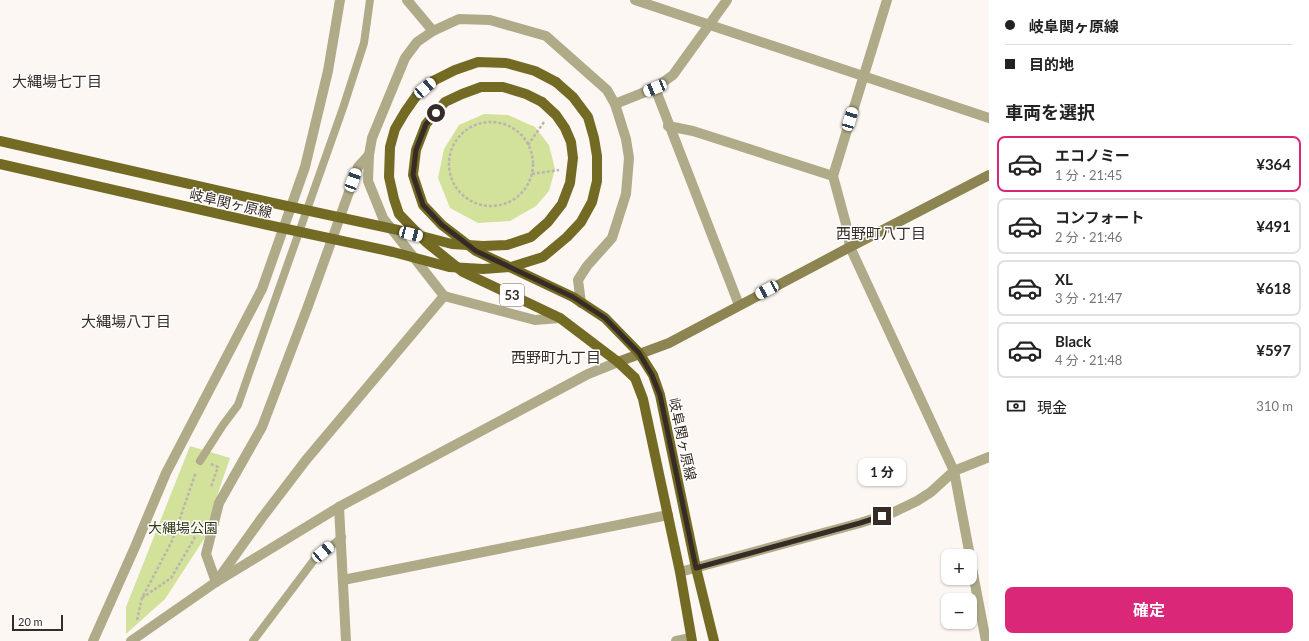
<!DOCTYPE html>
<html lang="ja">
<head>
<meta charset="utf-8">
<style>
	:root { --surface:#fff; --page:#f2f2f2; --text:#222; --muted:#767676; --line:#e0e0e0; --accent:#db2777 }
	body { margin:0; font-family:Lato,"Noto Sans JP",sans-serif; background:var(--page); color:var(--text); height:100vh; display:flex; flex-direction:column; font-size:15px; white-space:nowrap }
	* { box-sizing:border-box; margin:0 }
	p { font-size:13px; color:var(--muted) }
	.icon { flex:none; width:22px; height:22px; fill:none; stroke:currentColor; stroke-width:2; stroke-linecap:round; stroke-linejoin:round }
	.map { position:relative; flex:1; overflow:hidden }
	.details { display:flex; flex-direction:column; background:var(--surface); width:320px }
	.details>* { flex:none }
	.banner { display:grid; align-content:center; height:88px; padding:0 16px; background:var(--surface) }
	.tools { position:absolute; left:941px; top:549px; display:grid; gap:8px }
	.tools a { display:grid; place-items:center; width:36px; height:36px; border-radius:8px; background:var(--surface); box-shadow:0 1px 3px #0004; font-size:20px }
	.scale { position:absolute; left:12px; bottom:10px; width:51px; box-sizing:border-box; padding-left:4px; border:2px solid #372c25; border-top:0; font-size:11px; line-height:14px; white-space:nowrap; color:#372c25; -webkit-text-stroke:3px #fff; paint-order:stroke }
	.end { position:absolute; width:18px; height:18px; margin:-9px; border:5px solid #372c25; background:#fff; box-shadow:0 0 0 2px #fff }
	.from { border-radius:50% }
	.bubble { position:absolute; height:28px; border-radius:8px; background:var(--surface); box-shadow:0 1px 3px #0004; font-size:13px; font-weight:700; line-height:28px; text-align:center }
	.car { position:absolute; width:12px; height:24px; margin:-12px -6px; border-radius:5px; box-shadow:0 0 3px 1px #0007; background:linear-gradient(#fff 24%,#345 0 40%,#fff 0 76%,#345 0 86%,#fff 0) }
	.banner b { display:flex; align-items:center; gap:14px; height:38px; font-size:15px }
	.banner b+b { border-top:1px solid var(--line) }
	.banner i { width:10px; height:10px; background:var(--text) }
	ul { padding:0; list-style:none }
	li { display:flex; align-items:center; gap:12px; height:56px; margin:0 8px 6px; padding:0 8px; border:2px solid var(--line); border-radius:8px }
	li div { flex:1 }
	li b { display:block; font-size:15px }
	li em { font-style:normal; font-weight:700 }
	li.active { border-color:var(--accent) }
	li>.icon { width:36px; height:36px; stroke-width:1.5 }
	h2 { padding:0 16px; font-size:18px; line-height:48px }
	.pay { display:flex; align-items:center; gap:10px; height:44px; padding:0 16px; font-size:15px }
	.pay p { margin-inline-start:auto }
	.primary-button { display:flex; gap:8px; margin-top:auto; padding:8px 16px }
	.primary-button a { flex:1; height:46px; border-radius:8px; background:var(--accent); color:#fff; font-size:16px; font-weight:700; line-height:46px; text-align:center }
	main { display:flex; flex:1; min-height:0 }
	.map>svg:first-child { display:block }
	.green { fill:#d2e29a }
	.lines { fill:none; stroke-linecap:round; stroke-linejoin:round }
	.path { stroke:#bcb4af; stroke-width:2.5; stroke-dasharray:3 2; stroke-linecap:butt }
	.lane { stroke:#afab88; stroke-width:8 }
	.street { stroke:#afab88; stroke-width:10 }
	.secondary { stroke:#8c8551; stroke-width:10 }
	.primary { stroke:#736a24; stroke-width:10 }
	.primary-bridge { stroke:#736a24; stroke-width:10 }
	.route { stroke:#372c25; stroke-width:5 }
	.labels { text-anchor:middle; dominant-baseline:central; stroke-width:3; stroke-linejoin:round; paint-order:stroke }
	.shield { fill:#fff; stroke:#736b66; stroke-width:1 }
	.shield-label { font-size:13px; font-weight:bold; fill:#372c25 }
	.street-label { font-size:14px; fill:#372c25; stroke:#fff }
	.park-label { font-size:14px; fill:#333917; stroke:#fff }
	.neighbourhood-label { font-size:15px; fill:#372c25; stroke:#fff }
</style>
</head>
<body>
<main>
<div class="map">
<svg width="989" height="641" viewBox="0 0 989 641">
	<rect width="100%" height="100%" fill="#fdf7f3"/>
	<!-- green -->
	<g class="green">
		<polygon points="484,114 508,115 535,127 549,145 555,169 549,191 536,206 510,221 478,223 450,208 438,178 444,149 459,125"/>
		<polygon points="190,446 230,458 219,490 206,536 165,599 126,634 126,607"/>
	</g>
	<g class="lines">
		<!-- path -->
		<g class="path">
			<circle cx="491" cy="164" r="42"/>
			<polyline points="528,145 544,122"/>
			<polyline points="532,174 559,170"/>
			<polyline points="211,464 218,467 211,487"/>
			<polyline points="142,598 171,578 194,539 197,530"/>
			<polyline points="137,620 142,598 172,541 196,472"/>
		</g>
		<!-- lane -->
		<g class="lane">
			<polyline points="200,461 223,425 238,405 247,379 343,108 364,43 370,0"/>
			<polyline points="253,641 314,560 342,537"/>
		</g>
		<!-- street -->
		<g class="street">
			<polyline points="407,0 433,31"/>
			<polyline points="635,0 989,118"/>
			<polyline points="887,0 833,176 846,224 850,247 954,471 970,556"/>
			<polyline points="655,88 739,305"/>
			<polyline points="615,104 655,88 673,75 727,0"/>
			<polyline points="668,126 693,131 833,176"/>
			<polyline points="444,296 535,320 560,318"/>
			<polyline points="339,507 346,641"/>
			<polyline points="970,558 986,641"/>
			<polyline points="680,572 860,523 894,512 917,501 931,492 954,471 989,457"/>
			<polyline points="343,580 668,515"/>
			<polyline points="216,582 261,519 306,460 444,296 383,218 368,181 369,155 372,138 405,58 417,42 433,31 459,19 490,20 546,36 607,90 615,104 626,139 629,158 626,194 612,238 587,266 578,280 581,303"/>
			<polyline points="216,582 206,554 219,503 262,427 308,306 358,167 369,155"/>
			<polyline points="93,641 135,547 166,473 262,289 305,167 328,71 340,0"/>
			<polyline points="131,641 216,582 339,507 588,374 618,362"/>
			<polyline points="676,641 691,638"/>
		</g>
		<!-- secondary -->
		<polyline class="secondary" points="618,362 669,343 850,247 989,175"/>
		<!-- primary -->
		<g class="primary">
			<polyline points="556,82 535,71 506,63 478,62 455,70 433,81 417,95 405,112 395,129 390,147 389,177 394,199 399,214 426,242 463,272 560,318 618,362 635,378 643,399 680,572 692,641"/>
			<polyline points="542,102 526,94 503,87 481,87 462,94 445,102 426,124 416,150 413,175 423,205 442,225 476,251 573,297 605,318 639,353 653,375 660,395 696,568 714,641"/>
		</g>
		<!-- primary-bridge -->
		<g class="primary-bridge">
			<polyline points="0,141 273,203 398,230 452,244 483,246 507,245 531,237 548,222 562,204 570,183 573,158 571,142 565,128 556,115 542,102"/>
			<polyline points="0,164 268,225 393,252 449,267 483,269 511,267 543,257 567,237 581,222 592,202 597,181 597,156 594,138 588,117 573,97 556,82"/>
		</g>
	</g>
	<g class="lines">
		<!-- route -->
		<polyline class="route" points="436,113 426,124 416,150 413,175 423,205 442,225 476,251 573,297 605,318 639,353 652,375 660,395 696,568 860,523 882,516"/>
	</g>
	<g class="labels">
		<!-- shield labels -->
		<rect class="shield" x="500" y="284" width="24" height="22" rx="3"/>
		<g class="shield-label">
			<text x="512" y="295">53</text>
		</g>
		<!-- street labels -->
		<g class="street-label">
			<text transform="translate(231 203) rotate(13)">岐阜関ヶ原線</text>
			<text transform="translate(683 439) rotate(78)">岐阜関ヶ原線</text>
		</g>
		<!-- park labels -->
		<g class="park-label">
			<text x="183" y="527">大縄場公園</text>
		</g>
		<!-- neighbourhood labels -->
		<g class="neighbourhood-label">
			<text x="57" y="81">大縄場七丁目</text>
			<text x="881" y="233">西野町八丁目</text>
			<text x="126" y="321">大縄場八丁目</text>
			<text x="556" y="357">西野町九丁目</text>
		</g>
	</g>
</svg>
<div class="tools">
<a>+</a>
<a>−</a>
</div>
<div class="scale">20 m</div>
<i class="end from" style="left:436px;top:113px"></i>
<i class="end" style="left:882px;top:516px"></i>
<div class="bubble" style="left:858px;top:458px;width:48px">1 分</div>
<i class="car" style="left:425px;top:88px;rotate:49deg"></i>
<i class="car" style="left:655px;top:88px;rotate:248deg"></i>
<i class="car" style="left:850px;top:119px;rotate:17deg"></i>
<i class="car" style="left:353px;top:180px;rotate:20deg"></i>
<i class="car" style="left:411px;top:234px;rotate:105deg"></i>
<i class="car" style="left:767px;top:290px;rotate:242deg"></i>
<i class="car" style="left:323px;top:552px;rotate:50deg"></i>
</div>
<section class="details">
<div class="banner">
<b><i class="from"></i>岐阜関ヶ原線</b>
<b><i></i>目的地</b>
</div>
<h2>車両を選択</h2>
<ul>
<li class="active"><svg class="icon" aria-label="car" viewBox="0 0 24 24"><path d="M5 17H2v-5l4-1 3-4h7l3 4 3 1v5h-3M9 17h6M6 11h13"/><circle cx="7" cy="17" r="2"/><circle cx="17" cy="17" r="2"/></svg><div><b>エコノミー</b><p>1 分 · 21:45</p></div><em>¥364</em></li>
<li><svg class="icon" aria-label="car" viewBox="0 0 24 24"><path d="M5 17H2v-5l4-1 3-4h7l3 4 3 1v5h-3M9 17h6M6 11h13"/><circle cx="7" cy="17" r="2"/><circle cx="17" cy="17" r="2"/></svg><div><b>コンフォート</b><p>2 分 · 21:46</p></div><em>¥491</em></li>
<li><svg class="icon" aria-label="car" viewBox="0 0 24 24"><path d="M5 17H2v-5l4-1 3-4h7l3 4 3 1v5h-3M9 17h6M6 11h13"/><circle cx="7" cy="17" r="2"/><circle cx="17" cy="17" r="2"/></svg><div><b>XL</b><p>3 分 · 21:47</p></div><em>¥618</em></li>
<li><svg class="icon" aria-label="car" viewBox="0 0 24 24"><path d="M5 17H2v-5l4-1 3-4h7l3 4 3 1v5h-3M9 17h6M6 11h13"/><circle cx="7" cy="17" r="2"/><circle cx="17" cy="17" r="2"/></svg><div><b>Black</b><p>4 分 · 21:48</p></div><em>¥597</em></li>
</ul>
<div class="pay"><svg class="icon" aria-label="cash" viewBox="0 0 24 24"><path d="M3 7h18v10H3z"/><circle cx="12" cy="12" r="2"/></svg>現金<p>310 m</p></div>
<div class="primary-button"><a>確定</a></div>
</section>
</main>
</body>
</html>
